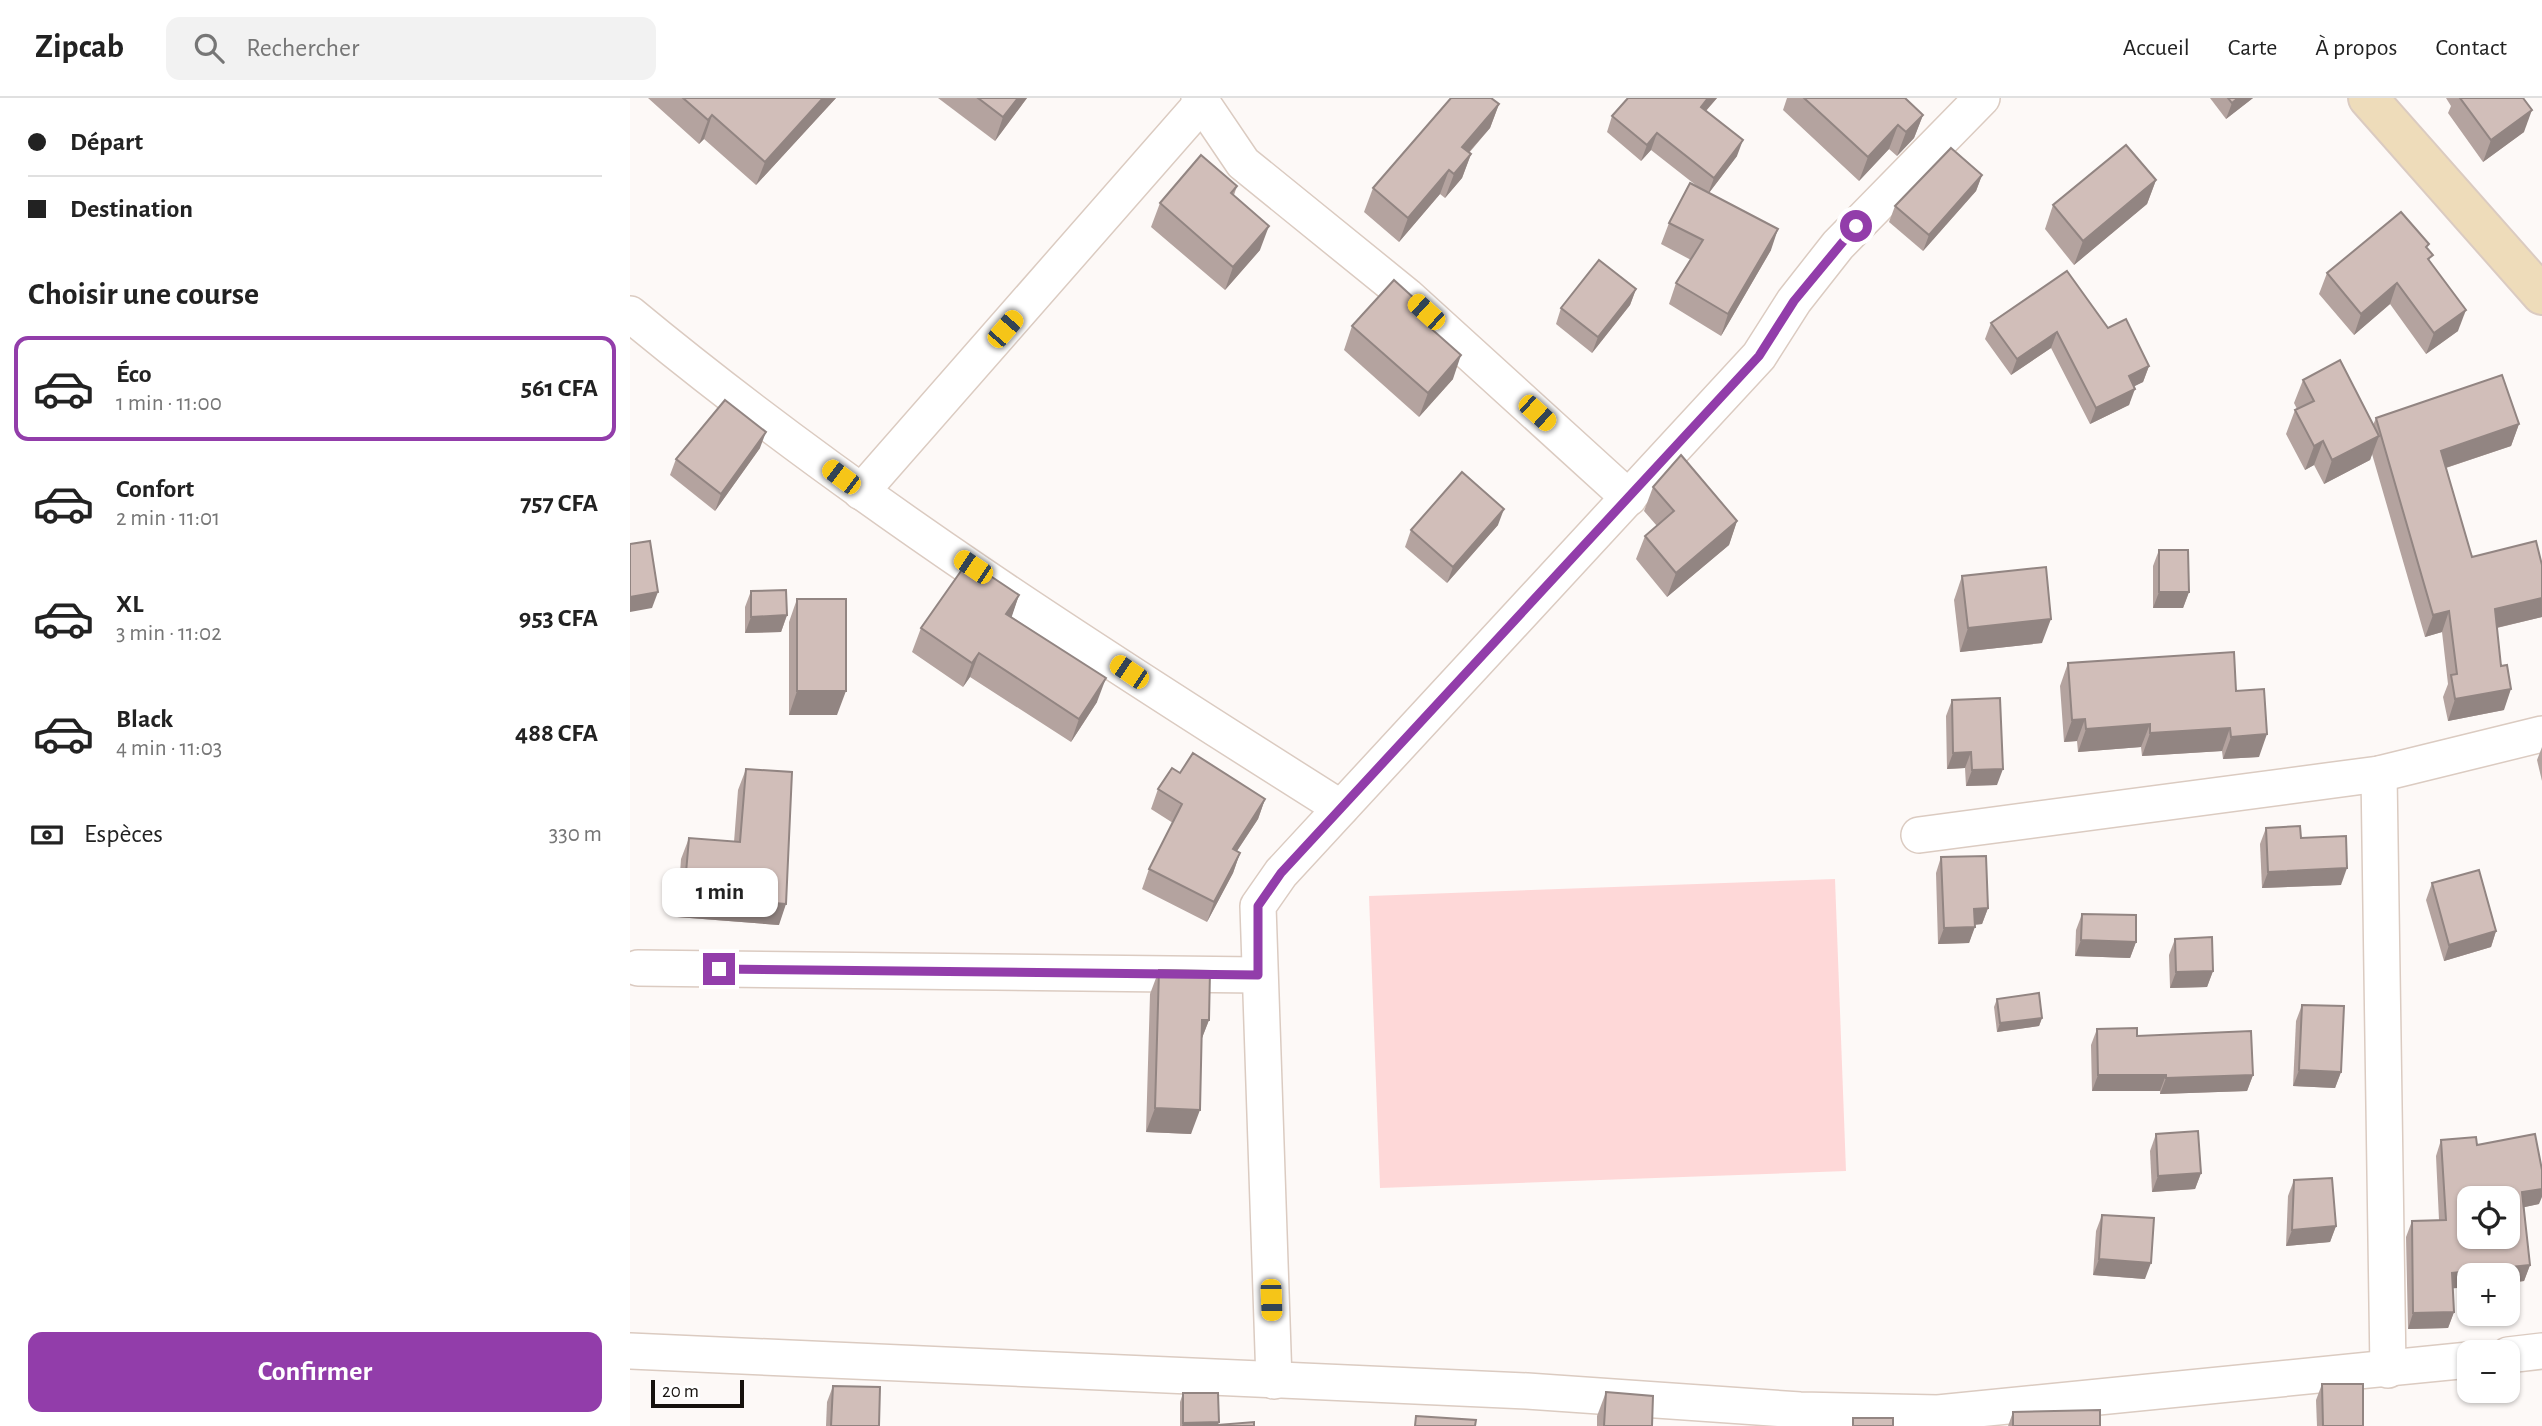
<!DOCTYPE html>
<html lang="fr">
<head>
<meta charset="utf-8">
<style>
	:root { --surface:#fff; --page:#f2f2f2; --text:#222; --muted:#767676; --line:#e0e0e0; --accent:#923daa }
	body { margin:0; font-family:"Alegreya Sans",sans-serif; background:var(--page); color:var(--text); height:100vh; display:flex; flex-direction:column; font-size:26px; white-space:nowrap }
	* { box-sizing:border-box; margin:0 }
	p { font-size:23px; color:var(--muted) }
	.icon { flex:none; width:38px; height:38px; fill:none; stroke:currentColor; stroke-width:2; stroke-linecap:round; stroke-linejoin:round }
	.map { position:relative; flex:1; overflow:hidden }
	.details { display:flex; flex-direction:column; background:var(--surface); width:630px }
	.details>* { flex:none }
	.hud { display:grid; align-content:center; height:154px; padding:0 28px; background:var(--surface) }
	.controls { position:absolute; left:1827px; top:1088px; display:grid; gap:14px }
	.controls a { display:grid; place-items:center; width:63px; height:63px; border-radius:14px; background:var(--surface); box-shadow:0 2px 5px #0004; font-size:35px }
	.scale { position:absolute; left:21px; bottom:18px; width:93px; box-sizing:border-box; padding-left:7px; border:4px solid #16110d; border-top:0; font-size:19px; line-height:24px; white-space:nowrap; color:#16110d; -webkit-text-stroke:5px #fff; paint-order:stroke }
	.end { position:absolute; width:32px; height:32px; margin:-16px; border:9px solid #923daa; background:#fff; box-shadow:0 0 0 4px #fff }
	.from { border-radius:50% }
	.bubble { position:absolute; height:49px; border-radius:14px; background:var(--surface); box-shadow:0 2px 5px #0004; font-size:23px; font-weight:700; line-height:49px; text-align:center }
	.car { position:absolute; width:21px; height:42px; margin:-21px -10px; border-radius:9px; box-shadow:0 0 5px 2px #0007; background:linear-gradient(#f5c518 24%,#345 0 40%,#f5c518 0 76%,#345 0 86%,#f5c518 0) }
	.hud b { display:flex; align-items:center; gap:24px; height:66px; font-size:26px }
	.hud b+b { border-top:2px solid var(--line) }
	.hud i { width:18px; height:18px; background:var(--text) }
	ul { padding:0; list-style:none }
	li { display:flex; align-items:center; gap:21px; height:105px; margin:0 14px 10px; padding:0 14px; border:4px solid transparent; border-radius:14px }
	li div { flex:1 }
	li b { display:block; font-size:26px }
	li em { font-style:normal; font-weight:700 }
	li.current { border-color:var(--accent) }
	li>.icon { width:63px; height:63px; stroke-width:1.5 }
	h2 { padding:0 28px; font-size:32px; line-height:84px }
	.pay { display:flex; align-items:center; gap:18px; height:77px; padding:0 28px; font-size:26px }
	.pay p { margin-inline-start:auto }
	.cta { display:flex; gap:14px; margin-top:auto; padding:14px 28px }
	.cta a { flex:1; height:80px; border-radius:14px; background:var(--accent); color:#fff; font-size:28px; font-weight:700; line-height:80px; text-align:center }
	header { display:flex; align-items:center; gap:42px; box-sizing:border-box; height:98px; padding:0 35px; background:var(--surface); border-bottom:2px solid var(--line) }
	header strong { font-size:33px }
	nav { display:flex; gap:38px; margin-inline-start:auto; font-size:24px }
	.search { width:490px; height:63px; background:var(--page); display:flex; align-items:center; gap:18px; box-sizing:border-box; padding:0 24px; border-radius:14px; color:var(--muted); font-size:26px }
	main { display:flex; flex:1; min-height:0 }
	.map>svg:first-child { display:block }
	.green { fill:#fed8d8 }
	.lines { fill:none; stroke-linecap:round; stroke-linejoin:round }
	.minor-casing { stroke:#dbcbc1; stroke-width:38 }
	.secondary-casing { stroke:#dbcbc1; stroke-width:42 }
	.minor { stroke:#fff; stroke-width:35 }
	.secondary { stroke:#eedcba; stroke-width:38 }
	.wall { fill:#b4a39f }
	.shaded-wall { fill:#928582 }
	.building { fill:#d1beb9; stroke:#928582; stroke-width:2; fill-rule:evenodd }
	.route { stroke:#923daa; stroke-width:9 }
</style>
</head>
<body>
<header>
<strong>Zipcab</strong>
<div class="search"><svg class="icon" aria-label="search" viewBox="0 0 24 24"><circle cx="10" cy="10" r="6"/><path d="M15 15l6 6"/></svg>Rechercher</div>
<nav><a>Accueil</a><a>Carte</a><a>À propos</a><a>Contact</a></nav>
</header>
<main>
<section class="details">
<div class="hud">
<b><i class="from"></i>Départ</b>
<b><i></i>Destination</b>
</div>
<h2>Choisir une course</h2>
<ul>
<li class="current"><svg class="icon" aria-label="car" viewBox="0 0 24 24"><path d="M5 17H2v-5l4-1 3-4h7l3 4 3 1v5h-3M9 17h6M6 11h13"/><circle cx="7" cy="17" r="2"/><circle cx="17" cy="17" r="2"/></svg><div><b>Éco</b><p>1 min · 11:00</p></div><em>561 CFA</em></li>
<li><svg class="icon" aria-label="car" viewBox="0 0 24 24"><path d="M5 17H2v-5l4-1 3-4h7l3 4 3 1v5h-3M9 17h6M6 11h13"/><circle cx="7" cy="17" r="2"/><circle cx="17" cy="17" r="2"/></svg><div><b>Confort</b><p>2 min · 11:01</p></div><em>757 CFA</em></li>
<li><svg class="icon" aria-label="car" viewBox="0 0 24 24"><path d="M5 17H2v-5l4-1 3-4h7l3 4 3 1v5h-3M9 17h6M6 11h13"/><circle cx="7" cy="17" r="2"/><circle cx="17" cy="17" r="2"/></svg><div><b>XL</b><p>3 min · 11:02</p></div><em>953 CFA</em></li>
<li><svg class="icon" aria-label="car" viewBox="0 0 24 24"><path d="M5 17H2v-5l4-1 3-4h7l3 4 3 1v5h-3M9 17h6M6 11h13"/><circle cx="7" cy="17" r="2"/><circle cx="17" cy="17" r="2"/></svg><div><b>Black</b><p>4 min · 11:03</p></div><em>488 CFA</em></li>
</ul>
<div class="pay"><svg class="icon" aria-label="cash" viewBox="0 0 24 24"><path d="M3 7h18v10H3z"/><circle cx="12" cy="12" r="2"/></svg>Espèces<p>330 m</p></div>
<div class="cta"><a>Confirmer</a></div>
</section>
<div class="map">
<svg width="1912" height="1328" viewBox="0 0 1912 1328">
	<rect width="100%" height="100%" fill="#fdf9f7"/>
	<!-- green -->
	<polygon class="green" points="1205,781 1216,1073 750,1090 739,798"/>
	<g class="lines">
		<!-- minor casing -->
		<g class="minor-casing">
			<g id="minor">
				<polyline points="569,0 613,65 777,198 999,400"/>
				<path d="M 0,216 C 222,400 467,556 711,710"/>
				<polyline points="231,394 572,5"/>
				<polyline points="1749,676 1758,1272"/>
				<polyline points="1289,737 1749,676 1912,636"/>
				<polyline points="8,870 628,877"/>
				<polyline points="0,1253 897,1293 1170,1312 1308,1315 1839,1262"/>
				<polyline points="1878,1257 1912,1253"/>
				<polyline points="644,1283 628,808 651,775 1129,258 1164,203 1208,147 1352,0"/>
			</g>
		</g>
		<!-- secondary casing -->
		<g class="secondary-casing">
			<polyline id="secondary" points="1738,0 1912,197"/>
		</g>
		<!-- minor -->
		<use href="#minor" class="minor"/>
		<!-- secondary -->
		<use href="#secondary" class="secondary"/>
	</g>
	<!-- wall -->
	<g class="wall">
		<polygon points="18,0 206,0 126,87 74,41 69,46"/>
		<polygon points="308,0 397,0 365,43"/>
		<polygon points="998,0 1087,0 1076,13 1107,58 1079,95 1141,152 1091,238 1039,206 1046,185 1061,162 1031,146 1039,125 1072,92 1021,52 1011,63 977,34 982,18"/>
		<polygon points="1157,0 1275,0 1293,17 1284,40 1267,58 1259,51 1229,83 1153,12"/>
		<polygon points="1580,0 1623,0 1596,21"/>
		<polygon points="1816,0 1893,0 1894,34 1853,64 1818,15 1821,8"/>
		<polygon points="869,6 860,30 839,55 841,56 832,80 815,100 810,96 769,144 734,114 743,90"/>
		<polygon points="1352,77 1346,93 1293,153 1259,124 1265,108"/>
		<polygon points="1526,82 1517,106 1444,167 1415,131 1423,107"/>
		<polygon points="607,88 604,97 630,152 595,192 521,129 530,105"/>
		<polygon points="1797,150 1800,164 1828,233 1796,256 1760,206 1724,237 1689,196 1697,175"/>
		<polygon points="1006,191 1000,207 962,255 926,226 931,210"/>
		<polygon points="792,222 823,281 789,319 714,252 722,228"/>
		<polygon points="1361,225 1478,230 1519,268 1513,284 1504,288 1499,307 1460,326 1421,250 1381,277 1355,241"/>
		<polygon points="1673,282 1743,327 1746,320 1889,326 1881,348 1816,370 1842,459 1912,519 1867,530 1874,612 1818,623 1813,599 1818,586 1812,534 1795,539 1742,356 1740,362 1694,386 1684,367 1675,372 1656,336 1665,312 1667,311 1664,305"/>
		<polygon points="130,350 85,413 40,377 46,361"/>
		<polygon points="1023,389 1107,423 1099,447 1037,499 1006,461 1015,438 1027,428 1014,413"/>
		<polygon points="868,427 817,485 775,449 781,432"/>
		<polygon points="1529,452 1559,494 1553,510 1523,510 1523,468"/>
		<polygon points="1332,478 1412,545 1330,554 1324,502"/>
		<polygon points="121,493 157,517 151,534 115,535 115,509"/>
		<polygon points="389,497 381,519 467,604 441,644 340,579 333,589 282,554 291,530"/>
		<polygon points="167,501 207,617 159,617 159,524"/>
		<polygon points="1438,565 1606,593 1629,659 1593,661 1592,653 1512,658 1511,649 1448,654 1447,643 1434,644 1430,588"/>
		<polygon points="1322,602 1367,687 1336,688 1335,670 1317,671 1316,618"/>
		<polygon points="1912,649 1912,683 1907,662"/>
		<polygon points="116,671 149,827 47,819 51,761 59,740 104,744 108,692"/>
		<polygon points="550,675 635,701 628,721 607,753 610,755 603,775 577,824 512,791 519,771 543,725 521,711 528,691"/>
		<polygon points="1636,730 1671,740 1711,787 1632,790 1630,746"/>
		<polygon points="1311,759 1358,810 1352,826 1345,827 1339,845 1308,846 1306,775"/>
		<polygon points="1802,785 1866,833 1861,849 1814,863 1796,802"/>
		<polygon points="1452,816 1506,844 1500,860 1445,858 1446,832"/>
		<polygon points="1545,841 1583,873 1577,889 1540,890 1539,857"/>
		<polygon points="529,872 579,922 572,940 561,1036 516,1034 520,896"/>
		<polygon points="1367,901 1412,920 1409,928 1367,934 1364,909"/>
		<polygon points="1672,907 1711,974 1705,990 1663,988 1666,923"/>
		<polygon points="1467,931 1507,938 1623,977 1617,993 1530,996 1530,993 1462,993 1461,947"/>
		<polygon points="1526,1036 1571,1075 1565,1091 1522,1094 1520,1053"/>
		<polygon points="1811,1042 1847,1047 1909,1106 1894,1109 1900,1167 1894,1183 1878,1185 1878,1178 1839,1178 1839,1189 1823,1190 1824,1214 1818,1230 1778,1231 1776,1139 1782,1123 1809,1122 1806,1058"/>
		<polygon points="1664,1082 1706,1128 1700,1144 1656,1148 1658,1098"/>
		<polygon points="1472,1117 1515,1181 1463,1177 1466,1133"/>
		<polygon points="1692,1286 1733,1328 1687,1328 1686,1302"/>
		<polygon points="203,1288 249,1328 196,1328 197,1304"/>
		<polygon points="976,1294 1022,1328 967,1328 967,1318"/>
		<polygon points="553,1295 589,1324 588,1327 624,1328 550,1328 550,1304"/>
		<polygon points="1383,1314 1470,1328 1378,1328"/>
	</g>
	<!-- shaded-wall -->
	<g class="shaded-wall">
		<polygon points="193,0 206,0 126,87 135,64"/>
		<polygon points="388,0 397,0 365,43 373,19"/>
		<polygon points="1078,0 1087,0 1065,25 1071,9"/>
		<polygon points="1608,0 1623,0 1596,21 1602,5"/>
		<polygon points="869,6 860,30 823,72 832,49"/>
		<polygon points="1902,12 1894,34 1853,64 1861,42"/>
		<polygon points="82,17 74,41 69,46 78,22"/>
		<polygon points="1293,17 1284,40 1267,58 1276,34"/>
		<polygon points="1268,27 1259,51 1229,83 1238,59"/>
		<polygon points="1027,35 1021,52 1011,63 1017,47"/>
		<polygon points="1113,42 1107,58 1078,96 1084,80"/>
		<polygon points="841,56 832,80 815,100 824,76"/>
		<polygon points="819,72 810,96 769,144 778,120"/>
		<polygon points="1352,77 1346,93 1293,153 1299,137"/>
		<polygon points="1526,82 1517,106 1444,167 1453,143"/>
		<polygon points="639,128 630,152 595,192 603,169"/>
		<polygon points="1148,131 1141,152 1091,238 1098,216"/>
		<polygon points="1767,185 1760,206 1724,237 1731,216"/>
		<polygon points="1006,191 1000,207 962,255 968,239"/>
		<polygon points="796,211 787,234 788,219"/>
		<polygon points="1836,212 1828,233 1796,256 1804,235"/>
		<polygon points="1427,234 1421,250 1381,277 1387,261"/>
		<polygon points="831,257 823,281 789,319 798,295"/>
		<polygon points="1519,268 1513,284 1493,294 1499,278"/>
		<polygon points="1505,291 1499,307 1460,326 1466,310"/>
		<polygon points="1889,326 1881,348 1803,374 1811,353"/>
		<polygon points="136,334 130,350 85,413 91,396"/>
		<polygon points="1749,338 1740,362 1694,386 1702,362"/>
		<polygon points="1693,343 1684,367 1675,372 1684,348"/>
		<polygon points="874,411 868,427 817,485 823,469"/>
		<polygon points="1107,423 1099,447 1037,499 1046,475"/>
		<polygon points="28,494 22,510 0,514 0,499"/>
		<polygon points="1529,494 1559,494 1553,510 1523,510"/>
		<polygon points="389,497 381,521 376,516"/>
		<polygon points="1912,500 1912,519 1857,532 1865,511"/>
		<polygon points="1819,513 1812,534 1795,539 1803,517"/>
		<polygon points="157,517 151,534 115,535 121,519"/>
		<polygon points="1421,521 1412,545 1330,554 1338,530"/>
		<polygon points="349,555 340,579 333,589 342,565"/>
		<polygon points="476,580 467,604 441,644 449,621"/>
		<polygon points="1881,591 1874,612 1818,623 1825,601"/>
		<polygon points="167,593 216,593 207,617 159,617"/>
		<polygon points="1455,621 1447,643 1434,644 1442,622"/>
		<polygon points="1520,626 1511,649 1448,654 1456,631"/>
		<polygon points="1600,630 1592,653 1512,658 1520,635"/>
		<polygon points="1637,636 1629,659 1593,661 1601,639"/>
		<polygon points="1341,654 1335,670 1317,671 1323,655"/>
		<polygon points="1373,671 1367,687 1336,688 1342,672"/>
		<polygon points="635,701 628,721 595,771 603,751"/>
		<polygon points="610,755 603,775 577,824 584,804"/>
		<polygon points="1717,770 1711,787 1632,790 1638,774"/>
		<polygon points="54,798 156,806 149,827 47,819"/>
		<polygon points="1358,810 1352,826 1338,827 1344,811"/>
		<polygon points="1345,829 1339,845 1308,846 1314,830"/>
		<polygon points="1866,833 1861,849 1814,863 1819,847"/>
		<polygon points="1451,842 1506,844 1500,860 1445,858"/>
		<polygon points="1583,873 1577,889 1540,890 1546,874"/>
		<polygon points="1412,920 1409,928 1367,934 1370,925"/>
		<polygon points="572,922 579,922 570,945"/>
		<polygon points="1669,972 1711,974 1705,990 1663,988"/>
		<polygon points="1468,977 1536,977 1530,993 1462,993"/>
		<polygon points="1623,977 1617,993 1530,996 1536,980"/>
		<polygon points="525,1010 570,1012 561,1036 516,1034"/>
		<polygon points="1571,1075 1565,1091 1522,1094 1528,1078"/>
		<polygon points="1912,1091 1912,1099 1909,1106 1886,1111 1892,1094"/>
		<polygon points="1706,1128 1700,1144 1656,1148 1662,1132"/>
		<polygon points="1469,1161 1521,1165 1515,1181 1463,1177"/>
		<polygon points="1900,1167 1894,1183 1878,1185 1878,1178 1839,1178 1839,1189 1816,1191 1822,1175"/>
		<polygon points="1824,1214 1818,1230 1778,1231 1783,1215"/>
		<polygon points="589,1324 587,1328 552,1328 553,1325"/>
	</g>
	<!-- building -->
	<g class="building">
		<polygon points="53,0 193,0 135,64 82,17 78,22"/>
		<polygon points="348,0 388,0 373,19"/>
		<polygon points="821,0 861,0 869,6 832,49 841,56 824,76 819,72 778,120 743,90"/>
		<polygon points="998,0 1078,0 1071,9 1113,42 1084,80 1027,35 1017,47 982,18"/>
		<polygon points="1174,0 1275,0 1293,17 1276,34 1268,27 1238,59"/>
		<polygon points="1598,0 1608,0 1602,5"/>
		<polygon points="1830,0 1893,0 1902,12 1861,42"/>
		<polygon points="1496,47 1526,82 1453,143 1423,107"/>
		<polygon points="1321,50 1352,77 1299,137 1265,108"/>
		<polygon points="571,57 607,88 601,95 639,128 603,169 530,105"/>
		<polygon points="1060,85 1148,131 1098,216 1046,185 1073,142 1039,125"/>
		<polygon points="1771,114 1799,146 1796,149 1803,157 1798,161 1836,212 1804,235 1767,185 1731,216 1697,175"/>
		<polygon points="969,162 1006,191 968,239 931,210"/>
		<polygon points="1437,173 1478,230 1496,221 1519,268 1499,278 1505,291 1466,310 1427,234 1387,261 1361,225"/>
		<polygon points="764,182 796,211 788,219 831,257 798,295 722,228"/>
		<polygon points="1710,262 1749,338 1702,362 1693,343 1684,348 1665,312 1684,303 1673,282"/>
		<polygon points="1872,277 1889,326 1811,353 1842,459 1906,443 1912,467 1912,500 1865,511 1871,568 1877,567 1881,591 1825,601 1821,577 1827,576 1819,513 1803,517 1746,320"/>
		<polygon points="95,302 136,334 91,396 46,361"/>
		<polygon points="1051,357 1107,423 1046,475 1015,438 1044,413 1023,389"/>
		<polygon points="832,374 874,411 823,469 781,432"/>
		<polygon points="20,443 28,494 0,499 0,446"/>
		<polygon points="1529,452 1558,452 1559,494 1529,494"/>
		<polygon points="338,463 389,497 376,516 476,580 449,621 349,555 342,565 291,530"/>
		<polygon points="1416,469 1421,521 1338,530 1332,478"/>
		<polygon points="156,492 157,517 121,519 121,493"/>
		<rect x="167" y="501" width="49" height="92"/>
		<polygon points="1604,554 1606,593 1634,591 1637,636 1601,639 1600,630 1520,635 1520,626 1456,631 1455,621 1442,622 1438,565"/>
		<polygon points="1370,600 1373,671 1342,672 1341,654 1323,655 1322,602"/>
		<polygon points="563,655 635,701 603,751 610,755 584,804 519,771 552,706 528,691 542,670 550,675"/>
		<polygon points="116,671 162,674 156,806 54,798 59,740 110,744"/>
		<polygon points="1670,728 1671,740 1716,738 1717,770 1638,774 1636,730"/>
		<polygon points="1356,758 1358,810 1344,811 1345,829 1314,830 1311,759"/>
		<polygon points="1849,772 1866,833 1819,847 1802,785"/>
		<polygon points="1452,816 1506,817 1506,844 1451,842"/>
		<polygon points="1582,839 1583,873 1546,874 1545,841"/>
		<polygon points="529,872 580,873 579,922 572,922 570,1012 525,1010"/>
		<polygon points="1409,895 1412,920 1370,925 1367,901"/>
		<polygon points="1672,907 1714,908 1711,974 1669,972"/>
		<polygon points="1507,930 1507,938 1621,933 1623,977 1536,980 1536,977 1468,977 1467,931"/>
		<polygon points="1568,1033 1571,1075 1528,1078 1526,1036"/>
		<path d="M 1905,1036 L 1912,1072 L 1912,1091 L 1892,1094 L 1900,1167 L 1822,1175 L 1824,1214 L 1783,1215 L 1782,1123 L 1816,1122 L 1811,1042 L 1846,1039 L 1847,1047 ZM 1839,1101 L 1878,1101 L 1878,1139 L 1839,1139 Z"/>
		<polygon points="1702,1080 1706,1128 1662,1132 1664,1082"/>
		<polygon points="1472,1117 1524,1120 1521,1165 1469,1161"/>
		<polygon points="1692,1286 1733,1286 1733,1328 1693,1328"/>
		<polygon points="203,1288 250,1289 249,1328 201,1328"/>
		<polygon points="976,1294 1023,1298 1022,1328 974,1328"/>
		<polygon points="553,1295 588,1295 589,1324 553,1325"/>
		<polygon points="1470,1312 1470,1328 1383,1328 1383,1314"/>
		<polygon points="786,1318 846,1322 845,1328 785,1328"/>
		<rect x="1223" y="1320" width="40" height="8"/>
		<polygon points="624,1324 624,1328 575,1328"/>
	</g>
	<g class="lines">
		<!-- route -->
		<polyline class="route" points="89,871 628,877 628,808 651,775 1129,258 1164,203 1226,128"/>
	</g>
</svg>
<div class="controls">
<a><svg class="icon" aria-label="locate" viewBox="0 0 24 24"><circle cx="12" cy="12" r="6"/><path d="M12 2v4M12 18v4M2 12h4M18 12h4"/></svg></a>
<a>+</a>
<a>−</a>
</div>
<div class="scale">20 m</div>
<i class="end from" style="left:1226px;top:128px"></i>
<i class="end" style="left:89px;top:871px"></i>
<div class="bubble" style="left:32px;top:770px;width:116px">1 min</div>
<i class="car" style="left:796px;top:214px;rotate:312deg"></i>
<i class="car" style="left:375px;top:231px;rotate:41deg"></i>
<i class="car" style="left:907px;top:315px;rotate:132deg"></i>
<i class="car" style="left:211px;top:379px;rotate:307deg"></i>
<i class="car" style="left:343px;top:469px;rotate:304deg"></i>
<i class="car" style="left:499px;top:574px;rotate:304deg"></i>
<i class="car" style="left:641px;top:1202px;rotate:178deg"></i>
</div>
</main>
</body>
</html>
